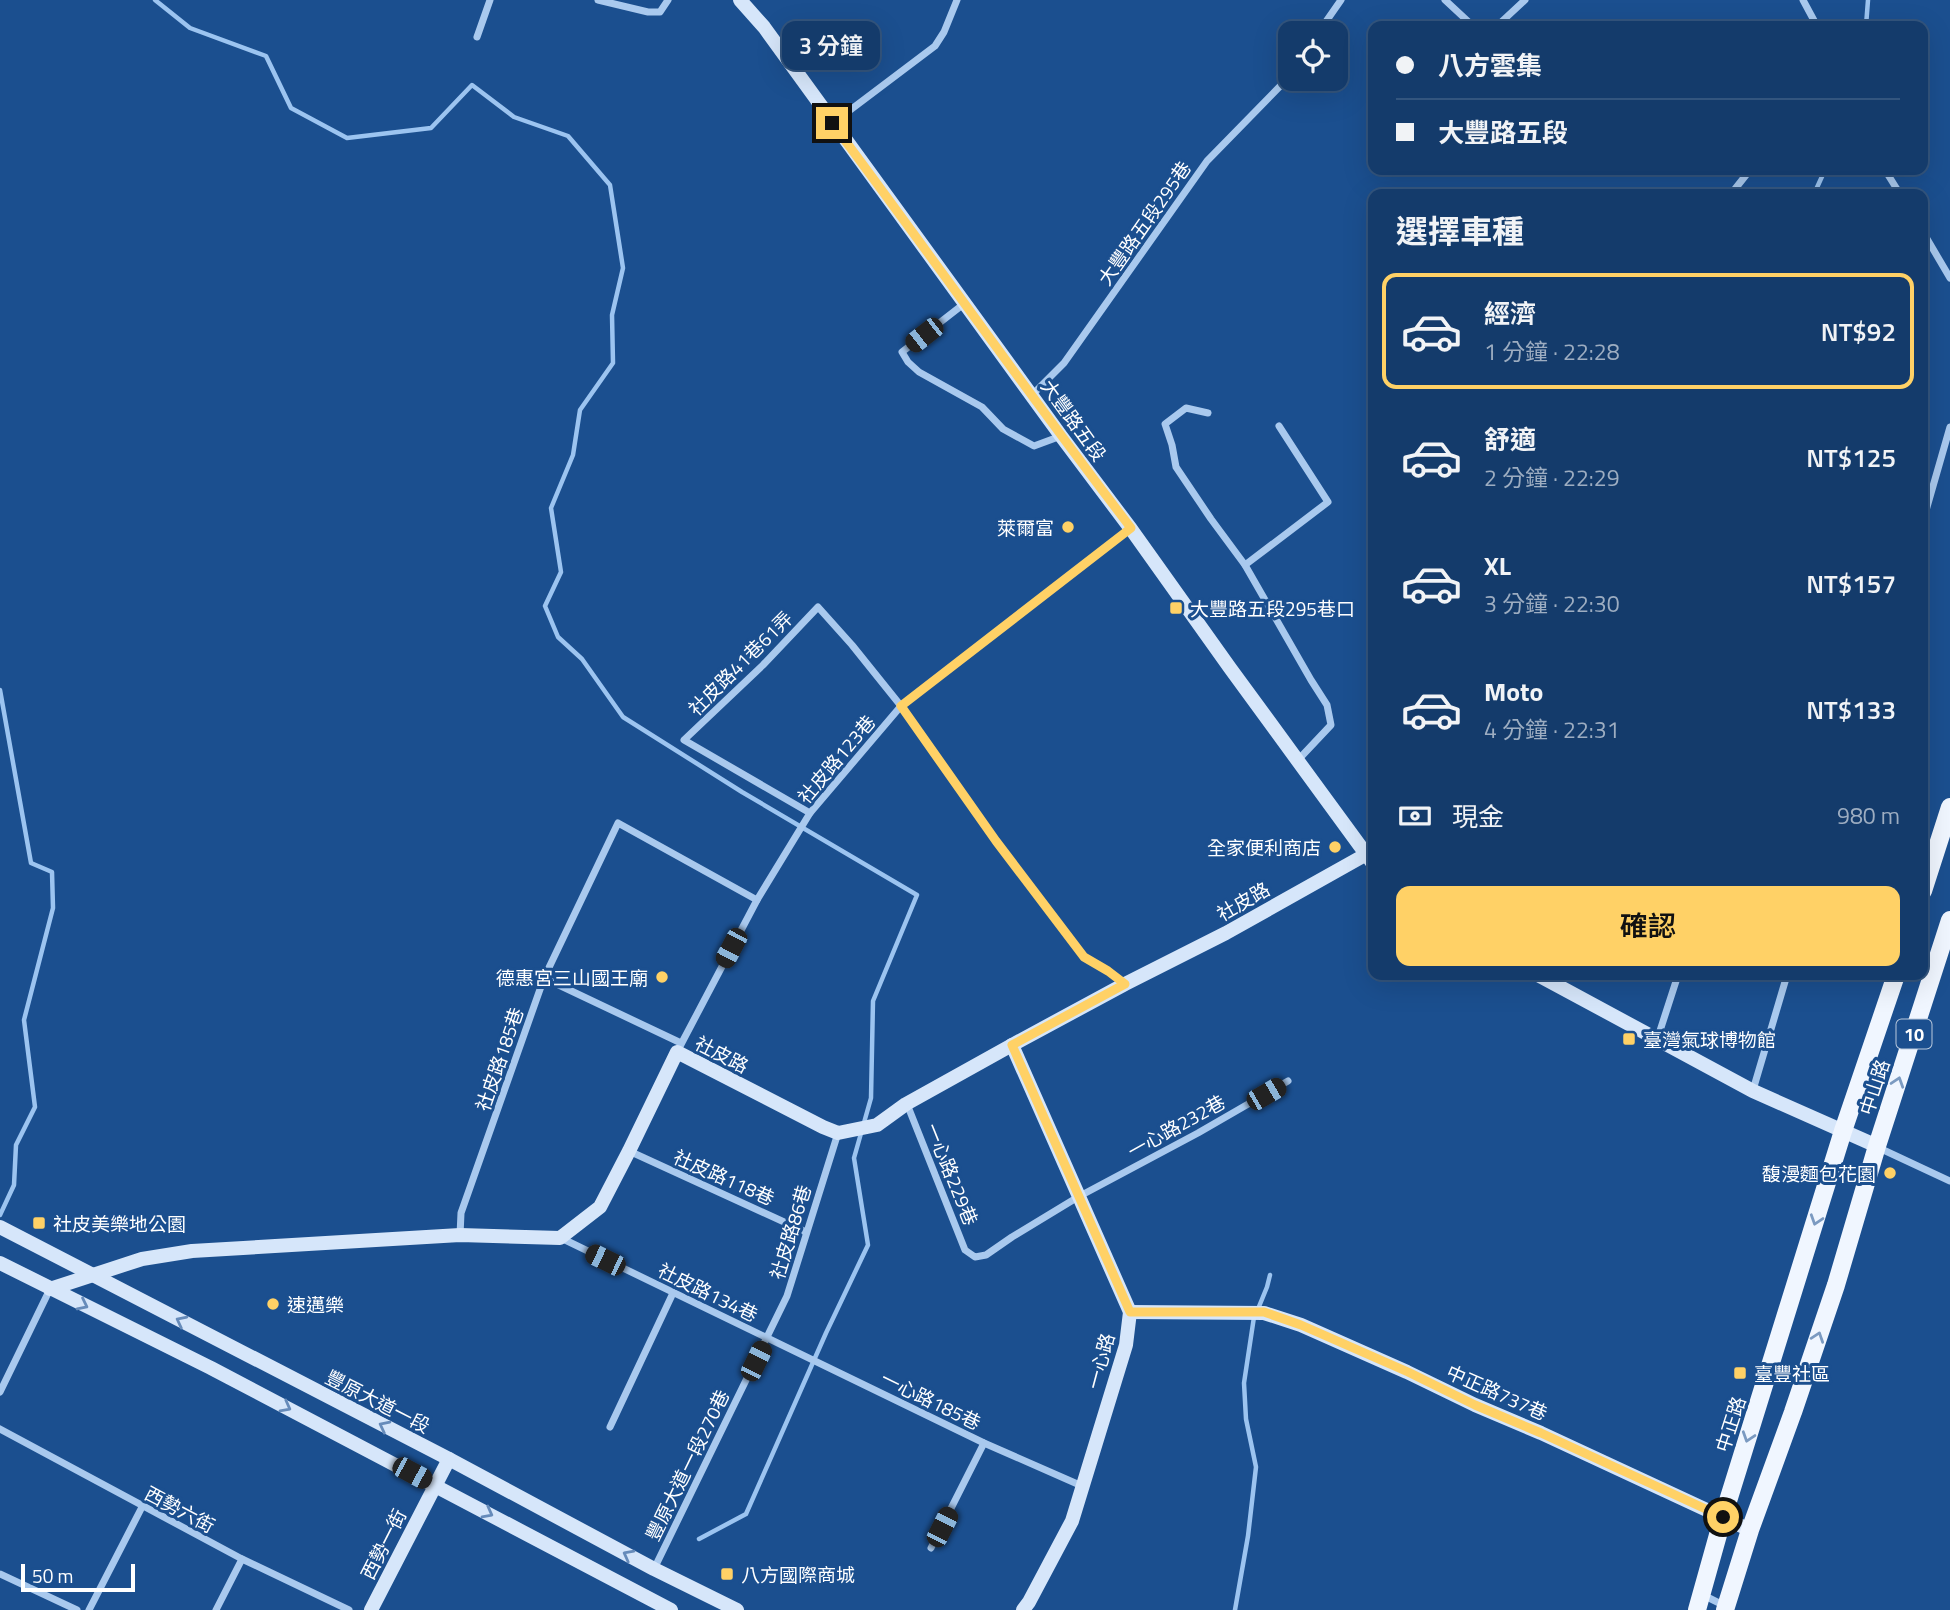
<!DOCTYPE html>
<html lang="zh-TW">
<head>
<meta charset="utf-8">
<style>
	:root { --surface:#143b6b; --page:#214673; --text:#f1f3f6; --muted:#9dadc1; --line:#33557e; --accent:#ffd166 }
	body { margin:0; font-family:"Titillium Web","Noto Sans TC",sans-serif; background:var(--page); color:var(--text); height:100vh; display:flex; flex-direction:column; font-size:26px; white-space:nowrap }
	* { box-sizing:border-box; margin:0 }
	p { font-size:23px; color:var(--muted) }
	.icon { flex:none; width:38px; height:38px; fill:none; stroke:currentColor; stroke-width:2; stroke-linecap:round; stroke-linejoin:round }
	.map { position:relative; flex:1; overflow:hidden }
	.drawer { position:absolute; left:1368px; top:189px; width:560px; height:791px; display:flex; flex-direction:column; background:var(--surface); border-radius:14px; box-shadow:0 7px 28px #0002,0 0 0 2px var(--line) }
	.drawer>* { flex:none }
	.banner { position:absolute; left:1368px; top:21px; width:560px; height:154px; border-radius:14px; box-shadow:0 7px 28px #0002,0 0 0 2px var(--line); display:grid; align-content:center; height:154px; padding:0 28px; background:var(--surface) }
	.tools { position:absolute; left:1278px; top:21px; display:grid; gap:14px }
	.tools a { display:grid; place-items:center; width:70px; height:70px; border-radius:14px; background:var(--surface); box-shadow:0 7px 28px #0002,0 0 0 2px var(--line); font-size:35px }
	.scale { position:absolute; left:21px; bottom:18px; width:114px; box-sizing:border-box; padding-left:7px; border:4px solid #fff; border-top:0; font-size:19px; line-height:24px; white-space:nowrap; color:#fff; -webkit-text-stroke:5px #1b4f8f; paint-order:stroke }
	.end { position:absolute; width:32px; height:32px; margin:-16px; border:9px solid #ffd166; background:#111; box-shadow:0 0 0 4px #111 }
	.from { border-radius:50% }
	.bubble { position:absolute; height:49px; border-radius:14px; background:var(--surface); box-shadow:0 7px 28px #0002,0 0 0 2px var(--line); font-size:23px; font-weight:600; line-height:49px; text-align:center }
	.car { position:absolute; width:21px; height:42px; margin:-21px -10px; border-radius:9px; box-shadow:0 0 5px 2px #0007; background:linear-gradient(#222 24%,#8ab4d8 0 40%,#222 0 76%,#8ab4d8 0 86%,#222 0) }
	.banner b { display:flex; align-items:center; gap:24px; height:66px; font-size:26px }
	.banner b+b { border-top:2px solid var(--line) }
	.banner i { width:18px; height:18px; background:var(--text) }
	ul { padding:0; list-style:none }
	li { display:flex; align-items:center; gap:21px; height:116px; margin:0 14px 10px; padding:0 14px; border:4px solid transparent; border-radius:14px }
	li div { flex:1 }
	li b { display:block; font-size:26px }
	li em { font-style:normal; font-weight:600 }
	li.on { border-color:var(--accent) }
	li>.icon { width:63px; height:63px; stroke-width:1.5 }
	h2 { padding:0 28px; font-size:32px; line-height:84px }
	.pay { display:flex; align-items:center; gap:18px; height:77px; padding:0 28px; font-size:26px }
	.pay p { margin-inline-start:auto }
	.cta { display:flex; gap:14px; margin-top:auto; padding:14px 28px }
	.cta a { flex:1; height:80px; border-radius:14px; background:var(--accent); color:#111; font-size:28px; font-weight:600; line-height:80px; text-align:center }
	.map>svg:first-child { display:block }
	.lines { fill:none; stroke-linecap:round; stroke-linejoin:round }
	.stream { stroke:#9cc4f0; stroke-width:4.5 }
	.street { stroke:#a9c9ee; stroke-width:7 }
	.secondary { stroke:#d6e6fa; stroke-width:14 }
	.primary { stroke:#f0f6ff; stroke-width:18 }
	.oneway { stroke:#7b9ac1 }
	.oneway2 { stroke:#668bba }
	.route { stroke:#ffd166; stroke-width:9 }
	.poi-dot { fill:#ffd166; stroke:#1b4f8f; stroke-width:2.5 }
	.labels { text-anchor:middle; dominant-baseline:central; stroke-width:6; stroke-linejoin:round; paint-order:stroke }
	.shield { fill:#1b4f8f; stroke:#bbcadd; stroke-width:2 }
	.shield-label { font-size:18px; font-weight:bold; fill:#fff }
	.street-label { font-size:19px; fill:#fff; stroke:#1b4f8f }
	.poi-label { font-size:19px; fill:#fff; stroke:#1b4f8f; text-anchor:start }
</style>
</head>
<body>
<div class="map">
<svg width="1950" height="1610" viewBox="0 0 1950 1610">
	<rect width="100%" height="100%" fill="#1b4f8f"/>
	<g class="lines">
		<!-- stream -->
		<g class="stream">
			<polyline points="155,0 190,28 266,56 291,108 347,138 431,128 472,85 514,117 568,136 610,185 623,268 612,315 613,363 580,410 573,455 551,508 561,572 545,606 558,637 582,659 623,717 742,792 917,895 873,1001 871,1098 854,1158 868,1245 826,1333 746,1514 699,1539"/>
			<polyline points="1866,26 1868,0"/>
			<polyline points="1814,194 1825,170"/>
			<polyline points="0,690 31,863 52,872 53,908 24,1020 35,1107 16,1145 14,1185 0,1215"/>
			<polyline points="1258,1309 1267,1287 1270,1275"/>
			<polyline points="1235,1610 1248,1536 1256,1467 1246,1419 1244,1383 1254,1317"/>
		</g>
		<!-- street -->
		<g class="street">
			<polyline points="598,0 648,12 660,12 668,0"/>
			<polyline points="1445,0 1473,26"/>
			<polyline points="1803,0 1817,26"/>
			<polyline points="1497,26 1525,0"/>
			<polyline points="1318,33 1341,0"/>
			<polyline points="477,37 490,0"/>
			<polyline points="833,123 935,46 944,32 957,0"/>
			<polyline points="1885,170 1900,194"/>
			<polyline points="1731,194 1750,170"/>
			<polyline points="1923,232 1950,278"/>
			<polyline points="965,303 902,352 908,362 919,372 982,407 1003,429 1034,446 1061,436"/>
			<polyline points="1032,395 1064,363 1207,161 1290,76"/>
			<polyline points="1208,413 1186,408 1165,424 1172,445 1176,467 1211,519 1245,565 1311,680 1327,705 1331,725 1298,760"/>
			<polyline points="1923,521 1950,427"/>
			<polyline points="1245,565 1328,502 1279,426"/>
			<polyline points="810,813 684,740 763,665 818,607 852,645 901,706 996,841 1084,957 1108,971 1125,984"/>
			<polyline points="544,978 681,1043"/>
			<polyline points="1657,1040 1678,975"/>
			<polyline points="677,1052 757,900 810,813 901,706 1130,529"/>
			<polyline points="1753,1090 1787,975"/>
			<polyline points="907,1104 965,1250 975,1257 986,1255 1012,1237 1078,1197 1198,1133 1288,1081"/>
			<polyline points="1877,1147 1950,1181"/>
			<polyline points="629,1151 806,1232"/>
			<polyline points="460,1235 461,1213 544,978 618,823 757,900"/>
			<polyline points="561,1238 984,1443 1082,1486"/>
			<polyline points="0,1392 50,1289"/>
			<polyline points="610,1427 673,1293"/>
			<polyline points="0,1429 242,1559 349,1610"/>
			<polyline points="931,1548 984,1443"/>
			<polyline points="654,1569 787,1296 838,1133"/>
			<polyline points="0,1574 77,1610"/>
			<polyline points="1703,1595 1727,1607"/>
			<polyline points="89,1610 142,1507"/>
			<polyline points="216,1610 242,1559"/>
		</g>
		<!-- secondary -->
		<g class="secondary">
			<polyline points="740,0 764,27 1061,436 1131,529 1230,668 1374,865"/>
			<polyline points="1538,975 1753,1091 1877,1146"/>
			<polyline points="1012,1045 1130,1312 1126,1345 1072,1521 1029,1602 1023,1610"/>
			<polyline points="0,1227 449,1459 654,1569 737,1610"/>
			<polyline points="0,1263 211,1368 671,1610"/>
			<polyline points="50,1289 142,1259 192,1251 460,1235 560,1238 600,1207 629,1151 677,1052 823,1127 838,1133 877,1125 906,1104 1012,1045 1125,984 1226,933 1365,855"/>
			<polyline points="1130,1312 1264,1313 1301,1325 1407,1372 1475,1405 1541,1433 1750,1530"/>
			<polyline points="371,1610 449,1459"/>
		</g>
		<!-- primary -->
		<g class="primary">
			<polyline points="1923,891 1950,807"/>
			<polyline points="1697,1610 1723,1517 1843,1131 1896,975"/>
			<polyline points="1725,1610 1750,1530 1793,1412 1836,1285 1877,1146 1950,920"/>
		</g>
	</g>
	<!-- one-way arrows -->
	<defs><path id="oneway-chevron" d="M-2-3.5L2.5 0L-2 3.5" fill="none" stroke-width="1.6" stroke-linecap="round" stroke-linejoin="round" transform="scale(1.75)"/></defs>
	<g class="oneway">
		<use href="#oneway-chevron" transform="translate(1898 1082) rotate(-72)"/>
		<use href="#oneway-chevron" transform="translate(1816 1220) rotate(108)"/>
		<use href="#oneway-chevron" transform="translate(1818 1337) rotate(-71)"/>
		<use href="#oneway-chevron" transform="translate(1748 1437) rotate(108)"/>
	</g>
	<g class="oneway2">
		<use href="#oneway-chevron" transform="translate(83 1305) rotate(26)"/>
		<use href="#oneway-chevron" transform="translate(181 1321) rotate(-153)"/>
		<use href="#oneway-chevron" transform="translate(286 1407) rotate(28)"/>
		<use href="#oneway-chevron" transform="translate(384 1426) rotate(-153)"/>
		<use href="#oneway-chevron" transform="translate(488 1513) rotate(28)"/>
		<use href="#oneway-chevron" transform="translate(628 1555) rotate(-152)"/>
	</g>
	<g class="lines">
		<!-- route -->
		<path class="route" d="M 832,123 C 933,258 1029,395 1131,528 L 901,706 L 996,841 L 1084,957 L 1108,971 L 1125,984 L 1012,1045 L 1130,1312 L 1264,1312 L 1301,1325 L 1408,1372 L 1475,1405 L 1541,1433 L 1723,1517"/>
	</g>
	<!-- markers -->
	<g class="poi-dot">
		<circle cx="1068" cy="527" r="7"/>
		<rect x="1169" y="601" width="14" height="14" rx="3.5"/>
		<circle cx="1335" cy="847" r="7"/>
		<circle cx="662" cy="977" r="7"/>
		<rect x="1622" y="1032" width="14" height="14" rx="3.5"/>
		<circle cx="1890" cy="1173" r="7"/>
		<rect x="32" y="1216" width="14" height="14" rx="3.5"/>
		<circle cx="273" cy="1304" r="7"/>
		<rect x="1733" y="1366" width="14" height="14" rx="3.5"/>
		<rect x="720" y="1567" width="14" height="14" rx="3.5"/>
	</g>
	<g class="labels">
		<!-- shield labels -->
		<rect class="shield" x="1896.5" y="1019.5" width="35" height="29" rx="5"/>
		<g class="shield-label">
			<text x="1914" y="1034">10</text>
		</g>
		<!-- street labels -->
		<g class="street-label">
			<text transform="translate(1144 223) rotate(-55)">大豐路五段295巷</text>
			<text transform="translate(1074 420) rotate(54)">大豐路五段</text>
			<text transform="translate(740 663) rotate(-45)">社皮路41巷61弄</text>
			<text transform="translate(836 759) rotate(-50)">社皮路123巷</text>
			<text transform="translate(1243 901) rotate(-30)">社皮路</text>
			<text transform="translate(722 1054) rotate(27)">社皮路</text>
			<text transform="translate(499 1059) rotate(-71)">社皮路185巷</text>
			<text transform="translate(1874 1087) rotate(-72)">中山路</text>
			<text transform="translate(1176 1126) rotate(-29)">一心路232巷</text>
			<text transform="translate(952 1174) rotate(68)">一心路229巷</text>
			<text transform="translate(724 1177) rotate(24)">社皮路118巷</text>
			<text transform="translate(790 1232) rotate(-73)">社皮路86巷</text>
			<text transform="translate(708 1292) rotate(26)">社皮路134巷</text>
			<text transform="translate(1100 1361) rotate(-75)">一心路</text>
			<text transform="translate(1497 1392) rotate(24)">中正路737巷</text>
			<text transform="translate(931 1400) rotate(26)">一心路185巷</text>
			<text transform="translate(378 1401) rotate(27)">豐原大道一段</text>
			<text transform="translate(1730 1424) rotate(-72)">中正路</text>
			<text transform="translate(687 1465) rotate(-64)">豐原大道一段270巷</text>
			<text transform="translate(180 1509) rotate(28)">西勢六街</text>
			<text transform="translate(383 1544) rotate(-63)">西勢一街</text>
		</g>
		<!-- poi labels -->
		<g class="poi-label">
			<text x="1054" y="527" text-anchor="end">萊爾富</text>
			<text x="1190" y="608">大豐路五段295巷口</text>
			<text x="1321" y="847" text-anchor="end">全家便利商店</text>
			<text x="648" y="977" text-anchor="end">德惠宮三山國王廟</text>
			<text x="1643" y="1039">臺灣氣球博物館</text>
			<text x="1876" y="1173" text-anchor="end">馥漫麵包花園</text>
			<text x="53" y="1223">社皮美樂地公園</text>
			<text x="287" y="1304">速邁樂</text>
			<text x="1754" y="1373">臺豐社區</text>
			<text x="741" y="1574">八方國際商城</text>
		</g>
	</g>
</svg>
<div class="tools">
<a><svg class="icon" aria-label="locate" viewBox="0 0 24 24"><circle cx="12" cy="12" r="6"/><path d="M12 2v4M12 18v4M2 12h4M18 12h4"/></svg></a>
</div>
<div class="scale">50 m</div>
<i class="end from" style="left:1723px;top:1517px"></i>
<i class="end" style="left:832px;top:123px"></i>
<div class="bubble" style="left:782px;top:21px;width:98px">3 分鐘</div>
<i class="car" style="left:924px;top:335px;rotate:232deg"></i>
<i class="car" style="left:731px;top:948px;rotate:208deg"></i>
<i class="car" style="left:1266px;top:1094px;rotate:60deg"></i>
<i class="car" style="left:605px;top:1260px;rotate:296deg"></i>
<i class="car" style="left:756px;top:1361px;rotate:26deg"></i>
<i class="car" style="left:412px;top:1473px;rotate:118deg"></i>
<i class="car" style="left:942px;top:1527px;rotate:27deg"></i>
<div class="banner">
<b><i class="from"></i>八方雲集</b>
<b><i></i>大豐路五段</b>
</div>
<section class="drawer">
<h2>選擇車種</h2>
<ul>
<li class="on"><svg class="icon" aria-label="car" viewBox="0 0 24 24"><path d="M5 17H2v-5l4-1 3-4h7l3 4 3 1v5h-3M9 17h6M6 11h13"/><circle cx="7" cy="17" r="2"/><circle cx="17" cy="17" r="2"/></svg><div><b>經濟</b><p>1 分鐘 · 22:28</p></div><em>NT$92</em></li>
<li><svg class="icon" aria-label="car" viewBox="0 0 24 24"><path d="M5 17H2v-5l4-1 3-4h7l3 4 3 1v5h-3M9 17h6M6 11h13"/><circle cx="7" cy="17" r="2"/><circle cx="17" cy="17" r="2"/></svg><div><b>舒適</b><p>2 分鐘 · 22:29</p></div><em>NT$125</em></li>
<li><svg class="icon" aria-label="car" viewBox="0 0 24 24"><path d="M5 17H2v-5l4-1 3-4h7l3 4 3 1v5h-3M9 17h6M6 11h13"/><circle cx="7" cy="17" r="2"/><circle cx="17" cy="17" r="2"/></svg><div><b>XL</b><p>3 分鐘 · 22:30</p></div><em>NT$157</em></li>
<li><svg class="icon" aria-label="car" viewBox="0 0 24 24"><path d="M5 17H2v-5l4-1 3-4h7l3 4 3 1v5h-3M9 17h6M6 11h13"/><circle cx="7" cy="17" r="2"/><circle cx="17" cy="17" r="2"/></svg><div><b>Moto</b><p>4 分鐘 · 22:31</p></div><em>NT$133</em></li>
</ul>
<div class="pay"><svg class="icon" aria-label="cash" viewBox="0 0 24 24"><path d="M3 7h18v10H3z"/><circle cx="12" cy="12" r="2"/></svg>現金<p>980 m</p></div>
<div class="cta"><a>確認</a></div>
</section>
</div>
</body>
</html>
